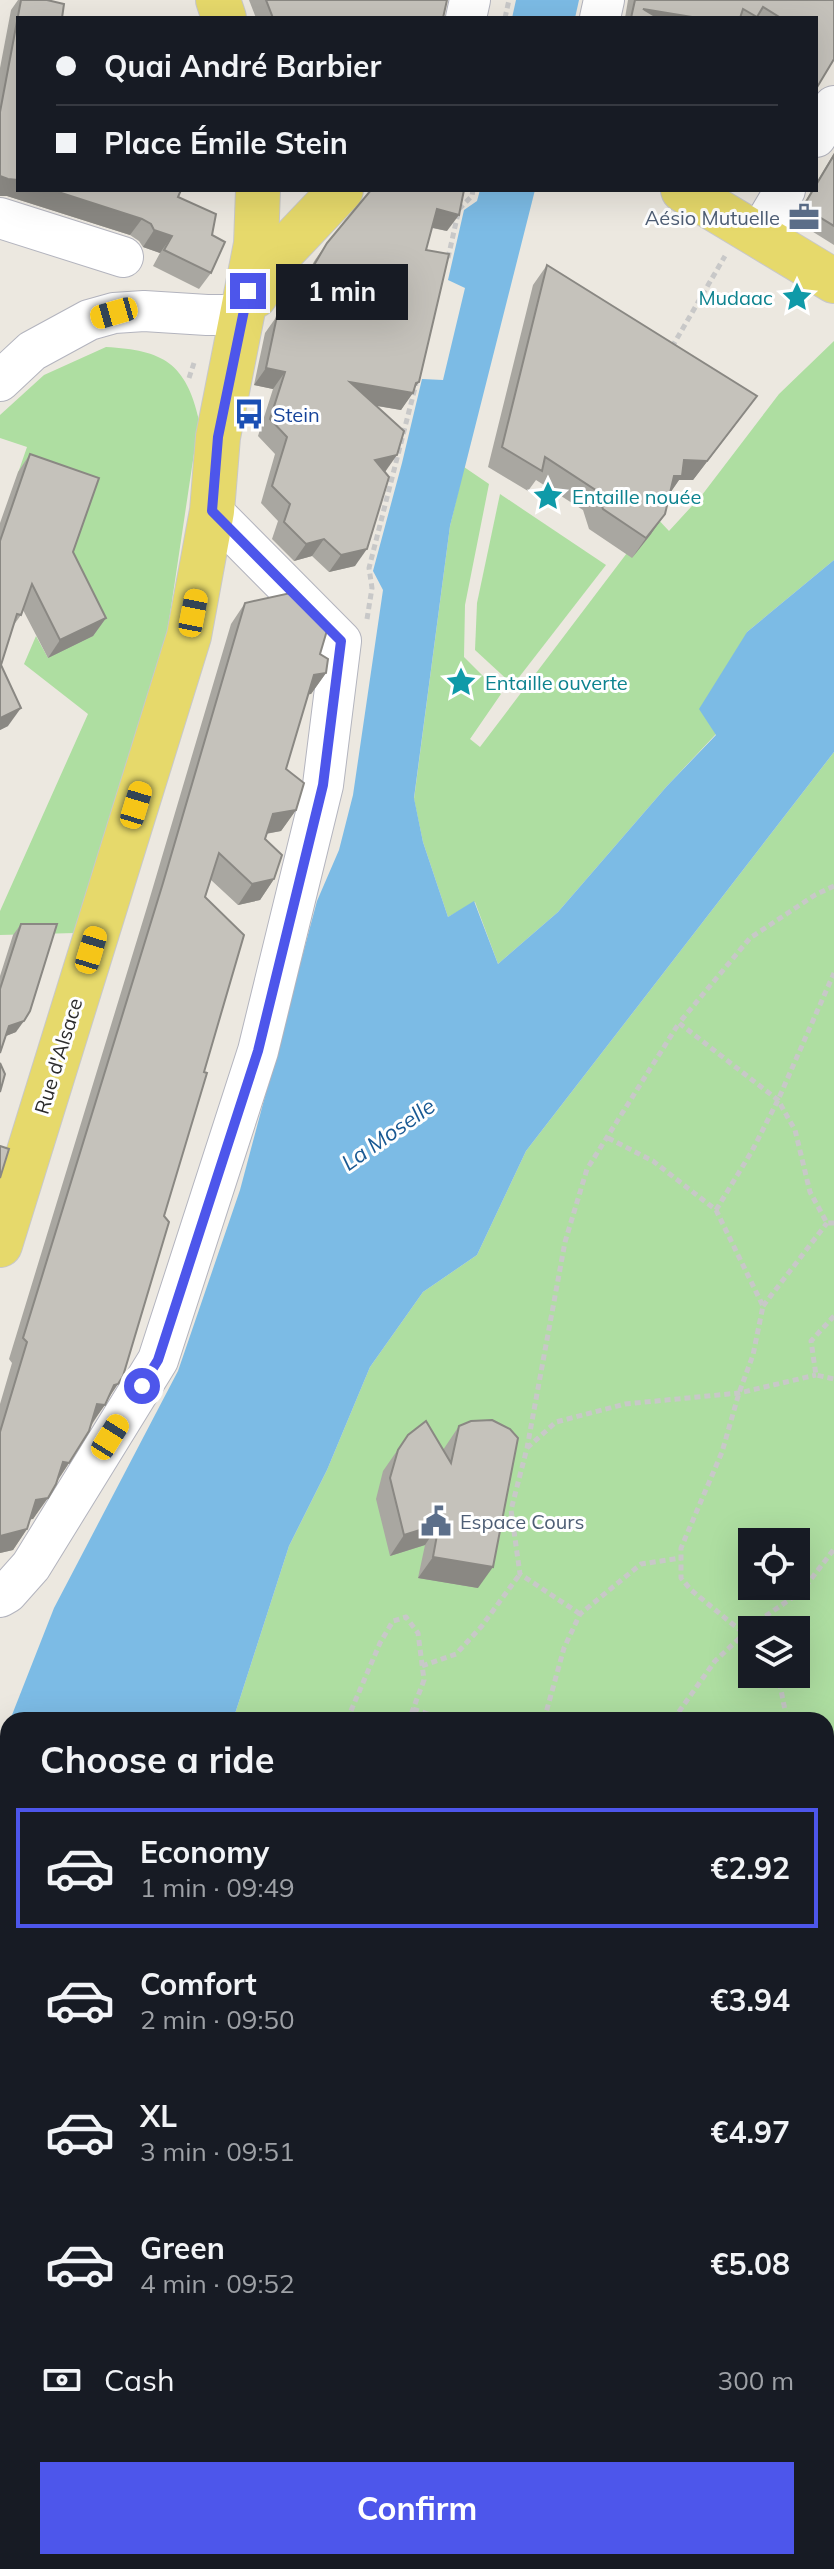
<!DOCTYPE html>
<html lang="en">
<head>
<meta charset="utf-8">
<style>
	:root { --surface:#171b24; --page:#20242c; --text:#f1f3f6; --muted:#9ea1a6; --line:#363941; --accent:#4d56eb }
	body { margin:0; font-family:Mulish,sans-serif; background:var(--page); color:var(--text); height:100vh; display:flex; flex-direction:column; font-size:30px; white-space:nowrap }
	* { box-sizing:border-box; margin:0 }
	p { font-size:26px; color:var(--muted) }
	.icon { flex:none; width:44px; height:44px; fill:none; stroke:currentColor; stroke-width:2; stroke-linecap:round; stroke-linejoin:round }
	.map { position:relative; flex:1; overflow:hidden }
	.panel { position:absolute; left:0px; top:1712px; width:834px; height:858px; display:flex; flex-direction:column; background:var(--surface); border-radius:24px 24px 0 0; box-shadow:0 8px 32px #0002 }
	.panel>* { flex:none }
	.guide { position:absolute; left:16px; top:16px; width:802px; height:176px; border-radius:0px; box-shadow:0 8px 32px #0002; display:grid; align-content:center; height:176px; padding:0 40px; background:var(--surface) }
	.controls { position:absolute; left:738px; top:1528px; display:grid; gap:16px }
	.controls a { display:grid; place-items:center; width:72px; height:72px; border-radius:0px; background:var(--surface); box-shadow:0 8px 32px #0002; font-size:40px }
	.end { position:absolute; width:36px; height:36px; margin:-18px; border:10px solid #4d56eb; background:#fff; box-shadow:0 0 0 4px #fff }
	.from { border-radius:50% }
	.bubble { position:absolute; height:56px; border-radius:0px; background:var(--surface); box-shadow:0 8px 32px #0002; font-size:26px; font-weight:700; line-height:56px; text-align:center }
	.car { position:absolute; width:24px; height:48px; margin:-24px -12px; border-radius:10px; box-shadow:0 0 6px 2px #0007; background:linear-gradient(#f5c518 24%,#345 0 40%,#f5c518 0 76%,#345 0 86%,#f5c518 0) }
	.guide b { display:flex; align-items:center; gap:28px; height:76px; font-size:30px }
	.guide b+b { border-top:2px solid var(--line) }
	.guide i { width:20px; height:20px; background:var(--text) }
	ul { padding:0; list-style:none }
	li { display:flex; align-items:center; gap:24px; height:120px; margin:0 16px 12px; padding:0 24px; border:4px solid transparent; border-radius:0px }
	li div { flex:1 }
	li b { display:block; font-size:30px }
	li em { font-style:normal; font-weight:700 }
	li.active { border-color:var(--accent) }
	li>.icon { width:72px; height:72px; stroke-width:1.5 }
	h2 { padding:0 40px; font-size:36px; line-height:96px }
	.pay { display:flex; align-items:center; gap:20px; height:88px; padding:0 40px; font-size:30px }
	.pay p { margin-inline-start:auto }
	.button { display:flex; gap:16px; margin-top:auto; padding:16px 40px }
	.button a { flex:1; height:92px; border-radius:0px; background:var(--accent); color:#fff; font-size:32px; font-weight:700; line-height:92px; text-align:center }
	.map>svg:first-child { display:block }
	.green { fill:#aedea1; fill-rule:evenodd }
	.water { fill:#7cbbe5 }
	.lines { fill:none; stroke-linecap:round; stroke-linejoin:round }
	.minor-casing { stroke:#b3b4be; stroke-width:42 }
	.major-casing { stroke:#c8c8c8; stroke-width:46 }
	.path { stroke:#c8c8c8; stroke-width:5; stroke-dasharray:6 4; stroke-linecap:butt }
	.minor { stroke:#fff; stroke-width:40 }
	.major { stroke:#e6d96b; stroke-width:44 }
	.wall { fill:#a9a7a1 }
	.shaded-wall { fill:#8a8883 }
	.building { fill:#c5c2bb; stroke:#8a8883; stroke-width:2 }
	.route { stroke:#4d56eb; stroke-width:10 }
	.labels { text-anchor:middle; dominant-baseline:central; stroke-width:6; stroke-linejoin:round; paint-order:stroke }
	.service-label { font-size:20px; fill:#4e5e75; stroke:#fff; text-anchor:end }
	.culture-label { font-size:20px; fill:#0d838f; stroke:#fff; text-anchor:start }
	.transit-label { font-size:20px; fill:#164399; stroke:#fff; text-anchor:start }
	.street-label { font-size:20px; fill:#2c2c2c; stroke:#fff }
	.water-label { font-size:22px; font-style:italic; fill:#195993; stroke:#fff }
</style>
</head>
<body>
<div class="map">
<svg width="834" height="2569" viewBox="0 0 834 2569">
	<rect width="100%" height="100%" fill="#ece8e0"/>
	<!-- green -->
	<g class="green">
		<polygon points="834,341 834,560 747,632 716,734 667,786 558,912 498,964 475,902 448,917 423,842 414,799 450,526 464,467 489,484 465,605 464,657 501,694 470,739 480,747 655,516 669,531 702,495 779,394"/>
		<path d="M 106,347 C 163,350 186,363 199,420 L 166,641 L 75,933 L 0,935 L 0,911 L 88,714 L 24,664 L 36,636 L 48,658 L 18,473 L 27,447 L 0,438 L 0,415 L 44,375 Z"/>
		<polygon points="500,494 606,565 513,685 475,650 477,603"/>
		<path d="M 834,752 L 834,1944 L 826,1943 L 826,1720 L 233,1720 L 289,1546 L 327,1470 L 370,1367 L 423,1292 L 477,1255 L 526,1151 ZM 752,1542 L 796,1542 L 796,1586 L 752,1586 ZM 752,1630 L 796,1630 L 796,1674 L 752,1674 Z"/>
	</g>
	<!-- water -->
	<g class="water">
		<polygon points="516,0 579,0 575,18 512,18"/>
		<polygon points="480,190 535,190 450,526 414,798 423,842 448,917 474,901 498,964 558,912 667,786 716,735 699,709 747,632 834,560 834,752 526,1151 477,1255 423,1292 370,1367 327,1470 289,1546 233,1720 10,1720 54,1608 178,1371 240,1190 317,901 339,850 353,795 383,590 373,571 402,463 422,379 443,380 465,288 448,280 464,210 477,201"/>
		<polygon points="8,1726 8,2407 0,2339 0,1747"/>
		<polygon points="82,2562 472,2562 479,2569 88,2569"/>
	</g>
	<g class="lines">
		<!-- minor casing -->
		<g class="minor-casing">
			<g id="minor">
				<polyline points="466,18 470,0"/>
				<polyline points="600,18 604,0"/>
				<polyline points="816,137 834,106"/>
				<polyline points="0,218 123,257"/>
				<polyline points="759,234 785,190"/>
				<polyline points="0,381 32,351 89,320 114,313 144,311 207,315 243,315"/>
				<polyline points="0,1597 7,1593 31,1566 158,1360 258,1051 323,785 341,641 212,511"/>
			</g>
		</g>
		<!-- major casing -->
		<g class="major-casing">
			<g id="major">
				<polyline points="218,0 224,18"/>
				<polyline points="683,190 834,281"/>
				<polyline points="255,296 282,252 341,190"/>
				<polyline points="0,1245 189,636 212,511 218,437 256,244 258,190"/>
			</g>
		</g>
		<!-- path -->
		<g class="path">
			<polyline points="505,18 509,0"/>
			<polyline points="448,258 459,209 472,196 473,190"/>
			<polyline points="672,347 725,256"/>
			<polyline points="189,378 194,363"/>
			<polyline points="367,619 372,588 369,568 416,384"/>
			<polyline points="834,886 815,895 750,938 679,1023 778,1100 795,1130 810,1192 827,1223 834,1223"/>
			<polyline points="608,1138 653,1161 716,1210 763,1306 753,1355 739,1393 722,1452 681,1548 681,1578 691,1590 752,1640"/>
			<polyline points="716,1210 752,1151 778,1100 834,973"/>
			<polyline points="763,1306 827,1223"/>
			<polyline points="834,1316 811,1341 816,1375 834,1379"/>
			<polyline points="527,1448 556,1422 625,1404 739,1393 816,1375"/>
			<polyline points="580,1614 520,1574 511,1510 527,1448 565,1242 587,1169 679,1023"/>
			<polyline points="422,1666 456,1654 481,1627 520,1574"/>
			<polyline points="774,1674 780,1685 787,1720"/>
			<polyline points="413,1709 446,1720"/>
			<polyline points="347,1720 380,1643 393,1621 406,1617 418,1633 424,1680 409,1720"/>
			<polyline points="544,1720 564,1648 580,1614 641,1564 681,1558"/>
			<polyline points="673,1720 715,1661 757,1622 802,1591 834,1549"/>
			<polyline points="826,1925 829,1926"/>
			<polyline points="262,2569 269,2562"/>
		</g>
		<!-- minor -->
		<use href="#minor" class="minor"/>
		<!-- major -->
		<use href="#major" class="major"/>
	</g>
	<!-- wall -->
	<g class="wall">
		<polygon points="18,0 47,0 18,190 178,197 212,235 211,273 199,289 153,266 160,253 143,247 139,241 130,235 7,196 0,196 0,68 11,10"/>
		<polygon points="249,0 447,0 443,18 256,18"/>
		<polygon points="628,0 834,0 816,18 625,18"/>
		<polygon points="834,153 834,245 794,220 812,190 816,190 816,183"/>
		<polygon points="371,190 447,231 432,228 426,250 414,389 401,410 377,406 385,472 355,566 329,572 312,556 294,561 272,539 278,521 261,503 275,454 258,436 273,389 254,385 265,333 277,316 283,317 285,310 315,260 327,243"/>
		<polygon points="547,265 743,415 693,480 679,480 670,493 651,534 632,558 589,529 583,510 536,480 528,491 488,467 533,285"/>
		<polygon points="30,454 73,552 106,618 93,636 48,658 23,610 21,615 13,626 1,665 8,726 0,730 0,523 18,472"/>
		<polygon points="245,603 320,654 326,673 311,694 308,694 286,769 296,810 281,831 266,834 265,839 274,879 260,900 238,905 211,880 205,897 108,1398 69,1463 33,1519 30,1519 27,1529 13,1550 0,1553 0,1404 12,1363 9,1359 148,904 231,624"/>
		<polygon points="21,924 16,1032 6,1036 0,1053 0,976 13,935"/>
		<polygon points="459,1426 478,1588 418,1578 425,1545 390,1556 376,1499 383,1471 408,1435 443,1450"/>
	</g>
	<!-- shaded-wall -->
	<g class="shaded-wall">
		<polygon points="643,9 698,18 636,18"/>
		<polygon points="0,176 18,180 18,190 52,190 142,219 130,235 7,196 0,196"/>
		<polygon points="437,209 459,215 447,231 425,226"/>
		<polygon points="154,230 172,236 160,253 143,247"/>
		<polygon points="266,368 285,372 273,389 254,385"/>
		<polygon points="350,382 416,383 419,382 411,393 413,393 401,410 338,399"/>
		<polygon points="757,396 693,480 679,480 668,496 672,480 684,460"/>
		<polygon points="397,455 385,472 375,460"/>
		<polygon points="665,514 651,534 632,558 646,538"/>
		<polygon points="324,539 312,556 294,561 306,544"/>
		<polygon points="367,549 355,566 329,572 341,555"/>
		<polygon points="106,618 93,636 48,658 60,640"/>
		<polygon points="326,673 311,694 299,696 314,675"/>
		<polygon points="21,708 8,726 0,730 0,718"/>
		<polygon points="296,810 281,831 258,835 273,814"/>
		<polygon points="274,879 260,900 238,905 252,884"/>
		<polygon points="24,1021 16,1032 1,1038 9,1026"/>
		<polygon points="118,1384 104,1405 105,1405 90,1426 97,1404 114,1385"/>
		<polygon points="63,1462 69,1463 55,1484"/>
		<polygon points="48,1498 33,1519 22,1521 36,1500"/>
		<polygon points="439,1524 425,1545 390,1556 404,1535"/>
		<polygon points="27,1529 13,1550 0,1553 0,1536"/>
		<polygon points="433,1557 493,1567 478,1588 418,1578"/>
		<polygon points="8,2531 8,2535 0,2543 0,2540"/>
	</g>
	<!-- building -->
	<g class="building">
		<polygon points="21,0 47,0 64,4 62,18 18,18 18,180 8,179 0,176 0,112"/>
		<polygon points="266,0 447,0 443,18 273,18"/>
		<polygon points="635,0 834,0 834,59 816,89 816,18 781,18 763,7 757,17 743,9 740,18 698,18 643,9 658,18 631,18"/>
		<polygon points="834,155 834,226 803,207 813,190 816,190 816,185"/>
		<polygon points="52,190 181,190 178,197 216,214 212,235 225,242 211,273 164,250 172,236 154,230 151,224 142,219"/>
		<polygon points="371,190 464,190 459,215 437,209 426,250 449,254 419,382 416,383 413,393 350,382 404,431 397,455 375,460 389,477 367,549 341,555 324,539 306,544 284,522 290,504 272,486 287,437 270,419 285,372 266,368 277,316 288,318 297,294 327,243"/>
		<polygon points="547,265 757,396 707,461 684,460 682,476 674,476 665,514 646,538 603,509 597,491 545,457 542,471 502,447"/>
		<polygon points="30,454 99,478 73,552 106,618 60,640 32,584 21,615 17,614 1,665 21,708 0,718 0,541"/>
		<polygon points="295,592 328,627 320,654 328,659 326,673 314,675 286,769 304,783 296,810 273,814 265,839 282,855 274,879 252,884 219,853 205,897 244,935 204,1072 207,1073 164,1216 169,1222 123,1376 118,1384 114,1385 105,1405 97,1404 89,1431 69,1463 63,1462 56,1484 48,1498 36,1500 27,1529 0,1536 0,1432 27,1342 23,1338 163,883 245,603"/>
		<polygon points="21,924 57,924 30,1011 24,1021 9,1026 0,1053 0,989"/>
		<polygon points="0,1063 5,1074 0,1092"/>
		<polygon points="0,1146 9,1149 0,1178"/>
		<polygon points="492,1420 510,1429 518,1438 493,1567 433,1557 439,1524 404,1535 390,1478 398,1450 408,1435 426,1421 451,1463 459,1426 471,1421"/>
		<polygon points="8,2487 8,2531 1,2538 0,2537 0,2495"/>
	</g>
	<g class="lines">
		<!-- route -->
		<polyline class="route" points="142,1386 158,1360 258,1051 323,785 341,641 212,511 218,437 248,291"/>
	</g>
	<!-- icons -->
	<defs>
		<g id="office-bare" transform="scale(2.4)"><path d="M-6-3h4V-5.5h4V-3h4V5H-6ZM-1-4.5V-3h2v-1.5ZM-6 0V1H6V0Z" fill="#5c6f8a" stroke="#fff" stroke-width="2.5" paint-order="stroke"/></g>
		<g id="sight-bare" transform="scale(2.4)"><path d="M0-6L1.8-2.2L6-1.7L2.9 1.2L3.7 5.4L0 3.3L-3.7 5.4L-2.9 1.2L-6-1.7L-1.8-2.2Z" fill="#0f9aa8" stroke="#fff" stroke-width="2.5" paint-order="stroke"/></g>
		<g id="bus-bare" transform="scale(2.4)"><path d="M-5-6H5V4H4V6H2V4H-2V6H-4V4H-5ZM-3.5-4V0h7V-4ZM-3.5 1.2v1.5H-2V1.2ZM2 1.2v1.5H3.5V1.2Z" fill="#1a4fb4" stroke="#fff" stroke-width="2.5" paint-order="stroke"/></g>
		<g id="civic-bare" transform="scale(2.4)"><path d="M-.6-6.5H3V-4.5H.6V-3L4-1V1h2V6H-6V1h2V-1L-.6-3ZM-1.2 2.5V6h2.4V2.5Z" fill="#5c6f8a" stroke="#fff" stroke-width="2.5" paint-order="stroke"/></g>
	</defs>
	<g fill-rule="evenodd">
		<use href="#office-bare" x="804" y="217"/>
		<use href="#sight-bare" x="797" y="297"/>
		<use href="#bus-bare" x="249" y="414"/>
		<use href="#sight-bare" x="548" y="496"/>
		<use href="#sight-bare" x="461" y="682"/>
		<use href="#civic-bare" x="436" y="1521"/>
	</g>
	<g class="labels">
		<!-- service labels -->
		<g class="service-label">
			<text x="780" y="217">Aésio Mutuelle</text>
			<text x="460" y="1521" text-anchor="start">Espace Cours</text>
		</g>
		<!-- culture labels -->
		<g class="culture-label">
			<text x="773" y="297" text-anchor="end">Mudaac</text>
			<text x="572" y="496">Entaille nouée</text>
			<text x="485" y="682">Entaille ouverte</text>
		</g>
		<!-- transit labels -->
		<g class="transit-label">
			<text x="273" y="414">Stein</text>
		</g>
		<!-- street labels -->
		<g class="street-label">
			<text transform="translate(58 1056) rotate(-73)">Rue d'Alsace</text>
		</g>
		<!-- water labels -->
		<g class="water-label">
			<text transform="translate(388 1134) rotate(-35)">La Moselle</text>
		</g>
	</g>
</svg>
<div class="controls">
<a><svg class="icon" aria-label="locate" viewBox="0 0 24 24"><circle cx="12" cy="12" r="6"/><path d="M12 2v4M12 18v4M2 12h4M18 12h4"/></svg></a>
<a><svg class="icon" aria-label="layers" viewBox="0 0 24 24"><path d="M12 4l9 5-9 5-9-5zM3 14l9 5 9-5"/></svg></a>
</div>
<i class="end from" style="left:142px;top:1386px"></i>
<i class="end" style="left:248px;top:291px"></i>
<div class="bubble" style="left:276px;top:264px;width:132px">1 min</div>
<i class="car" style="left:114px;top:313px;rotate:254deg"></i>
<i class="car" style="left:193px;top:613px;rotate:11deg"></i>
<i class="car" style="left:136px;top:805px;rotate:17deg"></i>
<i class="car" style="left:91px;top:950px;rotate:17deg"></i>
<i class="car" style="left:110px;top:1437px;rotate:32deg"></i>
<div class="guide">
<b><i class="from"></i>Quai André Barbier</b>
<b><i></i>Place Émile Stein</b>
</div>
<section class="panel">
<h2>Choose a ride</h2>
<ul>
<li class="active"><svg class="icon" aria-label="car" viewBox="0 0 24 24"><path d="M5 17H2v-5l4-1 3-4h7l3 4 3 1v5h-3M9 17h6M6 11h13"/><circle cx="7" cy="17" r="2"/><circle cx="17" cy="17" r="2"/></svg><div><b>Economy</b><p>1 min · 09:49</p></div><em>€2.92</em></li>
<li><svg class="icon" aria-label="car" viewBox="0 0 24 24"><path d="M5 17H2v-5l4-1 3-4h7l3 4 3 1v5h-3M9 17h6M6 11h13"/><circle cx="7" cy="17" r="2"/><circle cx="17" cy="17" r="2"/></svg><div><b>Comfort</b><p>2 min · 09:50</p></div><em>€3.94</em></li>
<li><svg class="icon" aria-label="car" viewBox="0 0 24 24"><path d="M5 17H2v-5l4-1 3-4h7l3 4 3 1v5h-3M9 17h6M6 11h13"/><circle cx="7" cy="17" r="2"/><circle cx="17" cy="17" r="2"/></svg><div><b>XL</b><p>3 min · 09:51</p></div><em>€4.97</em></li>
<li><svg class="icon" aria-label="car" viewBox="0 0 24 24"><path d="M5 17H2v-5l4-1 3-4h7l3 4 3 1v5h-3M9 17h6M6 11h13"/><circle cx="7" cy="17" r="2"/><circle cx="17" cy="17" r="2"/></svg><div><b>Green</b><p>4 min · 09:52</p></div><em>€5.08</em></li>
</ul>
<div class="pay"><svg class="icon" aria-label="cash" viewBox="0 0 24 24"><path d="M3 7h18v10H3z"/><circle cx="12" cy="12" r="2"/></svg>Cash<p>300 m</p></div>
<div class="button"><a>Confirm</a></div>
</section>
</div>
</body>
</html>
